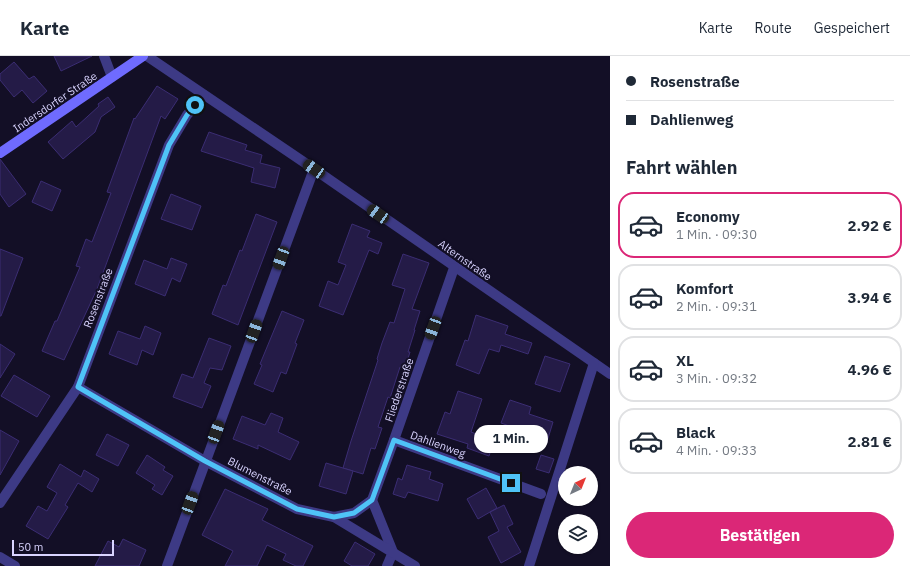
<!DOCTYPE html>
<html lang="de">
<head>
<meta charset="utf-8">
<style>
	:root { --surface:#fff; --page:#f2f2f3; --text:#1f2937; --muted:#747a83; --line:#e0e1e3; --accent:#db2777 }
	body { margin:0; font-family:"IBM Plex Sans",sans-serif; background:var(--page); color:var(--text); height:100vh; display:flex; flex-direction:column; font-size:15px; white-space:nowrap }
	* { box-sizing:border-box; margin:0 }
	p { font-size:13px; color:var(--muted) }
	.icon { flex:none; width:22px; height:22px; fill:none; stroke:currentColor; stroke-width:2; stroke-linecap:round; stroke-linejoin:round }
	.map { position:relative; flex:1; overflow:hidden }
	.panel { display:flex; flex-direction:column; background:var(--surface); width:300px }
	.panel>* { flex:none }
	.hud { display:grid; align-content:center; height:88px; padding:0 16px; background:var(--surface) }
	.needle { width:26px; rotate:43deg }
	.fabs { position:absolute; left:558px; top:410px; display:grid; gap:8px }
	.fabs a { display:grid; place-items:center; width:40px; height:40px; border-radius:50%; background:var(--surface); box-shadow:0 1px 3px #0004; font-size:20px }
	.scale { position:absolute; left:12px; bottom:10px; width:102px; box-sizing:border-box; padding-left:4px; border:2px solid #d9d4ff; border-top:0; font-size:11px; line-height:14px; white-space:nowrap; color:#d9d4ff; -webkit-text-stroke:3px #130f26; paint-order:stroke }
	.end { position:absolute; width:18px; height:18px; margin:-9px; border:5px solid #4fc3f7; background:#111; box-shadow:0 0 0 2px #111 }
	.from { border-radius:50% }
	.bubble { position:absolute; height:28px; border-radius:14px; background:var(--surface); box-shadow:0 1px 3px #0004; font-size:13px; font-weight:800; line-height:28px; text-align:center }
	.car { position:absolute; width:12px; height:24px; margin:-12px -6px; border-radius:5px; box-shadow:0 0 3px 1px #0007; background:linear-gradient(#222 24%,#8ab4d8 0 40%,#222 0 76%,#8ab4d8 0 86%,#222 0) }
	.hud b { display:flex; align-items:center; gap:14px; height:38px; font-size:15px }
	.hud b+b { border-top:1px solid var(--line) }
	.hud i { width:10px; height:10px; background:var(--text) }
	ul { padding:0; list-style:none }
	li { display:flex; align-items:center; gap:12px; height:66px; margin:0 8px 6px; padding:0 8px; border:2px solid var(--line); border-radius:16px }
	li div { flex:1 }
	li b { display:block; font-size:15px }
	li em { font-style:normal; font-weight:800 }
	li.selected { border-color:var(--accent) }
	li>.icon { width:36px; height:36px; stroke-width:1.5 }
	h2 { padding:0 16px; font-size:18px; line-height:48px }
	.cta { display:flex; gap:8px; margin-top:auto; padding:8px 16px }
	.cta a { flex:1; height:46px; border-radius:24px; background:var(--accent); color:#fff; font-size:16px; font-weight:800; line-height:46px; text-align:center }
	header { display:flex; align-items:center; gap:24px; box-sizing:border-box; height:56px; padding:0 20px; background:var(--surface); border-bottom:1px solid var(--line) }
	header strong { font-size:19px }
	nav { display:flex; gap:22px; margin-inline-start:auto; font-size:14px }
	main { display:flex; flex:1; min-height:0 }
	.map>svg:first-child { display:block }
	.building { fill:#241b47; stroke:#3b2d73 }
	.lines { fill:none; stroke-linecap:round; stroke-linejoin:round }
	.street { stroke:#3d3a85; stroke-width:10 }
	.secondary { stroke:#6f6bff; stroke-width:10 }
	.route { stroke:#4fc3f7; stroke-width:5 }
	.labels { text-anchor:middle; dominant-baseline:central; stroke-width:4; stroke-linejoin:round; paint-order:stroke }
	.street-label { font-size:11px; fill:#d9d4ff; stroke:#130f26 }
</style>
</head>
<body>
<header>
<strong>Karte</strong>
<nav><a>Karte</a><a>Route</a><a>Gespeichert</a></nav>
</header>
<main>
<div class="map">
<svg width="610" height="510" viewBox="0 0 610 510">
	<rect width="100%" height="100%" fill="#130f26"/>
	<!-- building -->
	<g class="building">
		<polygon points="54,0 92,0 61,15"/>
		<polygon points="14,6 29,23 34,20 47,35 33,47 22,34 14,41 0,24 0,18"/>
		<polygon points="157,30 178,43 165,63 161,60 97,233 64,304 42,295 55,265 57,265 80,211 76,210 86,183 92,186 111,137 107,136 134,62 135,63"/>
		<polygon points="108,41 115,51 101,61 95,76 63,103 48,86 72,65 76,71 99,50 98,48"/>
		<polygon points="209,76 247,89 245,94 262,99 260,107 280,112 275,132 251,126 254,112 201,95"/>
		<polygon points="0,103 26,138 9,151 0,138"/>
		<polygon points="41,125 61,134 52,155 32,146"/>
		<polygon points="171,138 201,150 192,174 161,163"/>
		<polygon points="256,158 277,166 238,269 212,258 223,229 226,230 240,194 242,195"/>
		<polygon points="352,168 370,175 367,181 382,187 378,198 369,194 343,259 319,250 328,225 338,229 346,209 338,206"/>
		<polygon points="0,193 23,202 1,260 0,260"/>
		<polygon points="403,198 429,207 412,253 420,255 414,274 415,274 408,296 410,296 405,312 400,311 390,342 388,341 378,371 382,372 375,393 371,392 363,418 343,412 351,385 378,304 377,303 382,287 390,266 394,267 405,233 392,229"/>
		<polygon points="171,202 187,208 180,226 172,222 165,240 135,228 144,204 167,213"/>
		<polygon points="282,255 304,264 295,287 297,288 286,318 281,316 273,336 254,328 262,309 260,308"/>
		<polygon points="476,259 508,270 505,278 532,287 528,298 501,289 499,296 489,293 479,318 456,309 465,284 468,285"/>
		<polygon points="145,270 161,277 153,299 142,294 137,309 109,298 118,275 140,283"/>
		<polygon points="209,282 231,290 222,314 210,312 204,327 211,330 202,352 173,341 182,318 193,322"/>
		<polygon points="0,288 15,298 0,322"/>
		<polygon points="545,300 570,308 560,336 535,328"/>
		<polygon points="14,319 50,340 37,361 1,340"/>
		<polygon points="458,335 482,343 471,376 494,385 489,400 467,392 468,388 437,378 445,356 450,358"/>
		<polygon points="510,344 531,351 529,358 553,366 546,389 522,382 523,375 501,367"/>
		<polygon points="271,357 283,362 278,376 299,386 290,404 258,389 258,393 233,383 242,360 265,369"/>
		<polygon points="0,374 19,385 0,419"/>
		<polygon points="107,378 129,389 118,410 96,399"/>
		<polygon points="147,399 165,411 163,414 173,420 162,439 152,433 155,429 136,417"/>
		<polygon points="541,399 554,403 549,417 536,413"/>
		<polygon points="326,407 353,415 346,438 319,430"/>
		<polygon points="60,408 81,421 84,414 99,423 92,436 78,427 65,449 68,451 48,483 26,470 38,450 47,455 57,437 47,431"/>
		<polygon points="407,409 431,416 429,423 443,428 438,445 408,436 405,442 393,438 398,422 402,424"/>
		<polygon points="486,432 497,452 490,456 504,449 513,468 507,471 521,496 501,507 488,481 499,475 490,456 478,463 467,443"/>
		<polygon points="225,433 268,453 262,464 313,490 303,510 296,510 283,504 286,498 267,489 257,510 225,510 233,495 202,479"/>
		<polygon points="123,483 146,494 139,510 95,510 108,485 119,491"/>
		<polygon points="355,486 375,498 368,510 352,510 344,505"/>
	</g>
	<g class="lines">
		<!-- street -->
		<g class="street">
			<polyline points="104,0 112,21"/>
			<polyline points="147,0 314,113 610,318"/>
			<polyline points="78,331 205,405 297,453 334,461 354,457 372,444 394,384 454,212"/>
			<polyline points="394,384 541,438"/>
			<polyline points="372,444 393,496 387,510"/>
			<polyline points="0,447 78,331 169,89 187,59 204,39"/>
			<polyline points="334,461 415,510"/>
			<polyline points="0,501 15,510"/>
			<polyline points="167,510 314,113"/>
			<polyline points="529,510 594,307"/>
		</g>
		<!-- secondary -->
		<polyline class="secondary" points="0,97 143,0"/>
	</g>
	<g class="lines">
		<!-- route -->
		<polyline class="route" points="195,49 187,59 169,89 78,331 205,405 297,453 334,461 354,457 372,444 394,384 511,427"/>
	</g>
	<g class="labels">
		<!-- street labels -->
		<g class="street-label">
			<text transform="translate(55 46) rotate(-34)">Indersdorfer Straße</text>
			<text transform="translate(465 204) rotate(35)">Alternstraße</text>
			<text transform="translate(98 242) rotate(-69)">Rosenstraße</text>
			<text transform="translate(399 334) rotate(-71)">Fliederstraße</text>
			<text transform="translate(438 388) rotate(20)">Dahlienweg</text>
			<text transform="translate(260 420) rotate(27)">Blumenstraße</text>
		</g>
	</g>
</svg>
<div class="fabs">
<a><svg class="needle" viewBox="-14 -14 28 28"><path d="M0-13l5 13h-10z" fill="#e53935"/><path d="M0 13l5-13h-10z" fill="#747a83"/></svg></a>
<a><svg class="icon" aria-label="layers" viewBox="0 0 24 24"><path d="M12 4l9 5-9 5-9-5zM3 14l9 5 9-5"/></svg></a>
</div>
<div class="scale">50 m</div>
<i class="end from" style="left:195px;top:49px"></i>
<i class="end" style="left:511px;top:427px"></i>
<div class="bubble" style="left:474px;top:369px;width:74px">1 Min.</div>
<i class="car" style="left:314px;top:113px;rotate:304deg"></i>
<i class="car" style="left:378px;top:158px;rotate:305deg"></i>
<i class="car" style="left:281px;top:202px;rotate:200deg"></i>
<i class="car" style="left:433px;top:272px;rotate:200deg"></i>
<i class="car" style="left:254px;top:275px;rotate:20deg"></i>
<i class="car" style="left:216px;top:376px;rotate:20deg"></i>
<i class="car" style="left:190px;top:447px;rotate:20deg"></i>
</div>
<section class="panel">
<div class="hud">
<b><i class="from"></i>Rosenstraße</b>
<b><i></i>Dahlienweg</b>
</div>
<h2>Fahrt wählen</h2>
<ul>
<li class="selected"><svg class="icon" aria-label="car" viewBox="0 0 24 24"><path d="M5 17H2v-5l4-1 3-4h7l3 4 3 1v5h-3M9 17h6M6 11h13"/><circle cx="7" cy="17" r="2"/><circle cx="17" cy="17" r="2"/></svg><div><b>Economy</b><p>1 Min. · 09:30</p></div><em>2.92 €</em></li>
<li><svg class="icon" aria-label="car" viewBox="0 0 24 24"><path d="M5 17H2v-5l4-1 3-4h7l3 4 3 1v5h-3M9 17h6M6 11h13"/><circle cx="7" cy="17" r="2"/><circle cx="17" cy="17" r="2"/></svg><div><b>Komfort</b><p>2 Min. · 09:31</p></div><em>3.94 €</em></li>
<li><svg class="icon" aria-label="car" viewBox="0 0 24 24"><path d="M5 17H2v-5l4-1 3-4h7l3 4 3 1v5h-3M9 17h6M6 11h13"/><circle cx="7" cy="17" r="2"/><circle cx="17" cy="17" r="2"/></svg><div><b>XL</b><p>3 Min. · 09:32</p></div><em>4.96 €</em></li>
<li><svg class="icon" aria-label="car" viewBox="0 0 24 24"><path d="M5 17H2v-5l4-1 3-4h7l3 4 3 1v5h-3M9 17h6M6 11h13"/><circle cx="7" cy="17" r="2"/><circle cx="17" cy="17" r="2"/></svg><div><b>Black</b><p>4 Min. · 09:33</p></div><em>2.81 €</em></li>
</ul>
<div class="cta"><a>Bestätigen</a></div>
</section>
</main>
</body>
</html>
